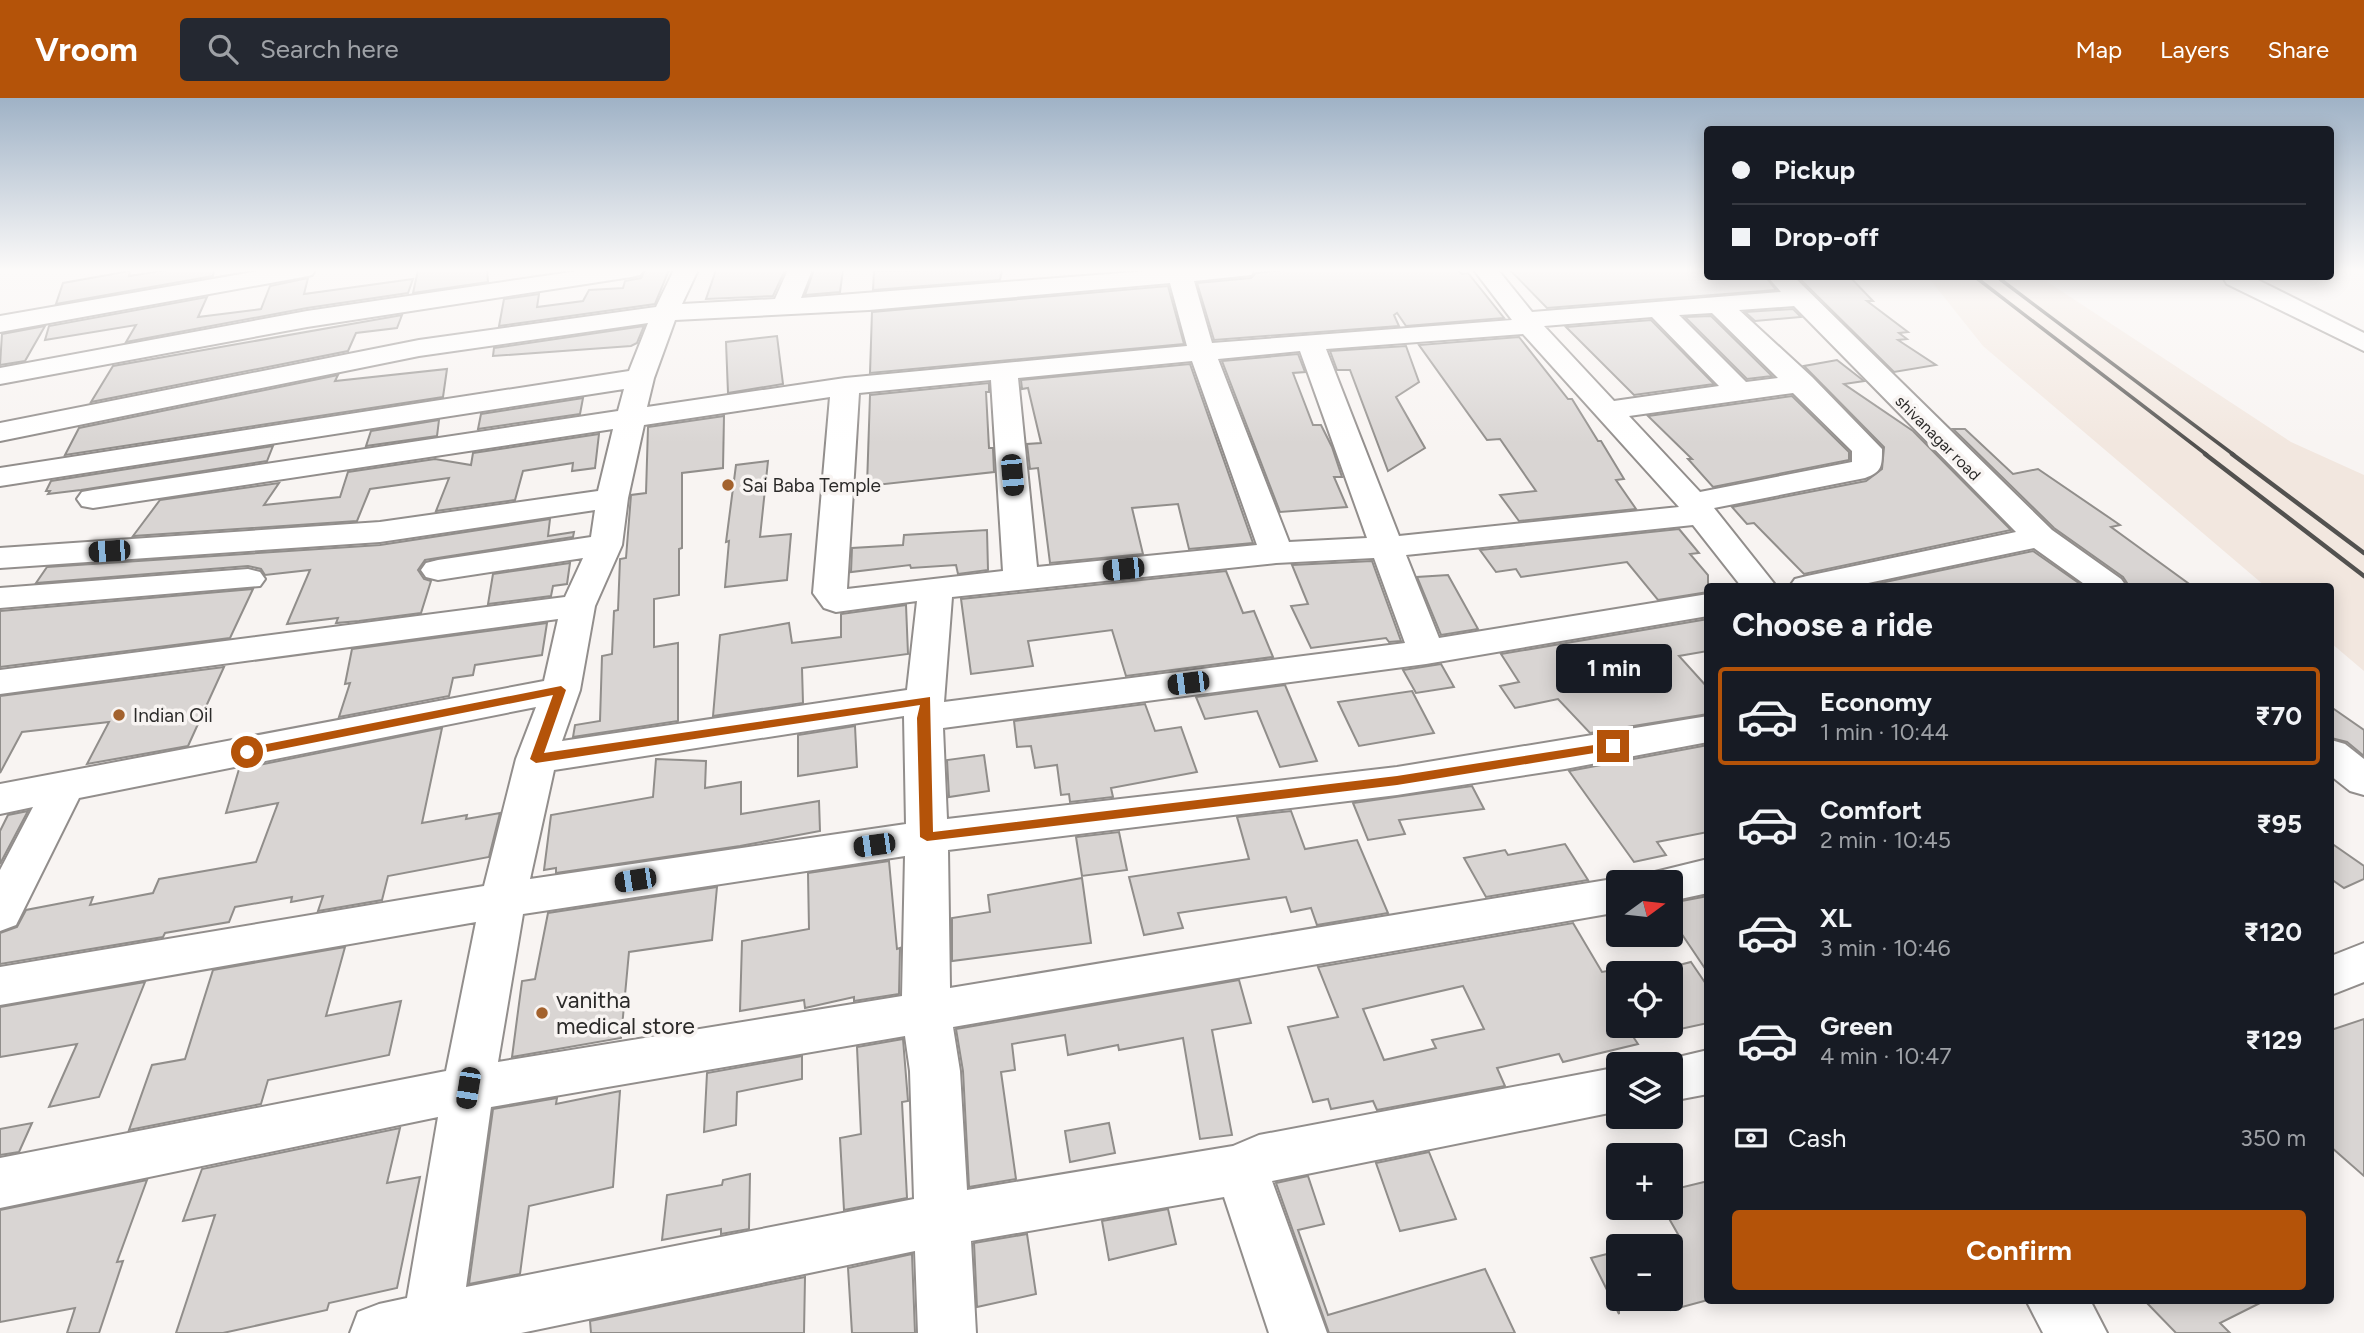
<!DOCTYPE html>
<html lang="en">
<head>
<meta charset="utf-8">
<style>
	:root { --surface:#171b24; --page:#242831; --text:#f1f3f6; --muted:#9ea1a6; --line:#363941; --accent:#b45309 }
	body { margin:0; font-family:Figtree,sans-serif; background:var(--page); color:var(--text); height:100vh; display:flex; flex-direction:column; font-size:26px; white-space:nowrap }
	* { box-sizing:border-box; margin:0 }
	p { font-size:23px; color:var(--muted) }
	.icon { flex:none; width:38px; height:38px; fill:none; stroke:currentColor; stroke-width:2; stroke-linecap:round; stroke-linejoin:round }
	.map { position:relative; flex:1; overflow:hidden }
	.drawer { position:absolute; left:1704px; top:485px; width:630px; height:721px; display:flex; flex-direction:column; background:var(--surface); border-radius:7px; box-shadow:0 4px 18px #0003 }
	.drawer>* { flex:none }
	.banner { position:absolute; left:1704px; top:28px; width:630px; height:154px; border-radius:7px; box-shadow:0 4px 18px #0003; display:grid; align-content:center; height:154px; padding:0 28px; background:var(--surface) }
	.needle { width:46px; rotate:75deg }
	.fabs { position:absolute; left:1606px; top:772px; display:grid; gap:14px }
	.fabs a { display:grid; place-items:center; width:77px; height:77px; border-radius:7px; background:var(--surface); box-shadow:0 4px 18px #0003; font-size:35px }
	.end { position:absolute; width:32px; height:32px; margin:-16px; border:9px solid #b45309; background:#fff; box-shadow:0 0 0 4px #fff }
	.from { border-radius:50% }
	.bubble { position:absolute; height:49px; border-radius:7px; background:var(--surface); box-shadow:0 4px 18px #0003; font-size:23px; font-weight:700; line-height:49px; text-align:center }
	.car { position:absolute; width:21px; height:42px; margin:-21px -10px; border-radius:9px; box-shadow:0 0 5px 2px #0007; background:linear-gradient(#222 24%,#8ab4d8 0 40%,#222 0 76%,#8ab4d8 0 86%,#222 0) }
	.banner b { display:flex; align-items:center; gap:24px; height:66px; font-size:26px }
	.banner b+b { border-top:2px solid var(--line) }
	.banner i { width:18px; height:18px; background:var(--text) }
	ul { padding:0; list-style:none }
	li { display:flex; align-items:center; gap:21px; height:98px; margin:0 14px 10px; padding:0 14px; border:4px solid transparent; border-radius:7px }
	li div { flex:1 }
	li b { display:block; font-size:26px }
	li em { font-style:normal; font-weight:700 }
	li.on { border-color:var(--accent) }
	li>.icon { width:63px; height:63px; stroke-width:1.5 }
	h2 { padding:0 28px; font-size:32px; line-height:84px }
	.pay { display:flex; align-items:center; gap:18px; height:77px; padding:0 28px; font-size:26px }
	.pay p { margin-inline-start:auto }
	.button { display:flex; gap:14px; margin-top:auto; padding:14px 28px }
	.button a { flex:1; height:80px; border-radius:7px; background:var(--accent); color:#fff; font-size:28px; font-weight:700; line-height:80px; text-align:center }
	header { display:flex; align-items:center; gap:42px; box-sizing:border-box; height:98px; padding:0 35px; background:var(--accent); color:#fff }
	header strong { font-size:33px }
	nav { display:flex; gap:38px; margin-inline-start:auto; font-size:24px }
	.search { width:490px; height:63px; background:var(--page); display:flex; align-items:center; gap:18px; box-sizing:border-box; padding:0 24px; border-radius:7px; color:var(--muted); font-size:26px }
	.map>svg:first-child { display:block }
	.built { fill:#f2e7df }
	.building { fill:#d9d5d3; stroke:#918e8b; stroke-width:2; fill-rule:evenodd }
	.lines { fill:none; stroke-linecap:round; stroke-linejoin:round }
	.minor-casing { stroke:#928e8c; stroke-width:4 }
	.minor { fill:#fff; fill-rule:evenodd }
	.rail-far1 { stroke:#52514f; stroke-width:3.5 }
	.rail { stroke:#52514f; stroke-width:4.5 }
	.route { fill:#b45309 }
	.poi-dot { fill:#a3622d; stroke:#f8f4f2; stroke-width:2.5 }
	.labels { text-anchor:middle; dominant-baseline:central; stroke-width:7; stroke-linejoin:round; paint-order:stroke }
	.far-street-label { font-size:16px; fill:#2b2a29; stroke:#f8f4f2 }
	.poi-label { font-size:19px; fill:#2b2a29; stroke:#f8f4f2; text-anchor:start }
	.near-poi-label { font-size:23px; fill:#2b2a29; stroke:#f8f4f2; text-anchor:start }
</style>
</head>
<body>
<header>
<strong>Vroom</strong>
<div class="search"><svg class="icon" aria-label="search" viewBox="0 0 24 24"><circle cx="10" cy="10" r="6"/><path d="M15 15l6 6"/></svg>Search here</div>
<nav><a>Map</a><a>Layers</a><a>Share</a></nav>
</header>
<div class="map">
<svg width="2364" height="1235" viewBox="0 0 2364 1235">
	<rect width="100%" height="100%" fill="#f8f4f2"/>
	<!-- built -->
	<polygon class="built" points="1928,179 2040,179 2291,344 2364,377 2364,573 2331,545 2331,488 2265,488 1983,248"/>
	<!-- building -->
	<g class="building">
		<polygon points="167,172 214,172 213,178 56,206 63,185 130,173 129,178"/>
		<polygon points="418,172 487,172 488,184 413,195"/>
		<polygon points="645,172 669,172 655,206 499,228 504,201 539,196 537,209 583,203 589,192 623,190 625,183 641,180"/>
		<polygon points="716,172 785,172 773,198 706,201"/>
		<polygon points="814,172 843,172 840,194 805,197"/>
		<polygon points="1002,172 1000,182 873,192 874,173"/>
		<polygon points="1286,172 1458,172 1462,176 1468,175 1504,220 1406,228 1397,215 1394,217 1399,228 1214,242 1197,185 1251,180 1256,175"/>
		<polygon points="1510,172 1708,172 1708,178 1765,178 1776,192 1547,210"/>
		<polygon points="1797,178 1849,178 1873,203 1867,203 1908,234 1899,235 1907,241 1898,242 1936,267 1894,274"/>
		<polygon points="308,180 304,196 413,181 408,195 307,210 126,244 136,227 45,242 49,228 207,199 198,219 261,211 270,188"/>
		<polygon points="1168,188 1184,246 870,275 872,214"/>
		<polygon points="1793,211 1801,219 1755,223 1745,214"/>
		<polygon points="402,217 397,230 356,235 348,253 91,304 113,268"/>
		<polygon points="1711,218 1772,278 1747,281 1685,219"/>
		<polygon points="1651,222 1714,286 1634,297 1566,229"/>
		<polygon points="45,228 25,263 0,267 2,236"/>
		<polygon points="644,228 637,245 631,248 493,258 494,250"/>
		<polygon points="777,238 783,286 728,295 726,244"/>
		<polygon points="1519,239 1568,301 1572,301 1598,343 1601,343 1624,381 1616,382 1636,411 1519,423 1500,397 1536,393 1500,341 1487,342 1419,247"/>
		<polygon points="1406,248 1419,284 1396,299 1425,350 1388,373 1350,272 1337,272 1330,253"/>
		<polygon points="1298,256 1305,274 1293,275 1313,327 1321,327 1332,349 1342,379 1334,379 1347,409 1280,414 1222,263"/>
		<polygon points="1837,262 1864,283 1844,286 1913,333 2011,432 1804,476 1754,425 1747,426 1732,409 1866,383 1882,371 1884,349 1804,268"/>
		<polygon points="1190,266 1253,445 1189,451 1178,406 1132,410 1143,456 1050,465 1038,370 1030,371 1027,346 1041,345 1028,290 1022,291 1021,282"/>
		<polygon points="447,271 443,299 65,357 79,330 338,277 335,283"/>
		<polygon points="989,285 989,294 986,294 989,350 993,350 994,374 867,388 870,297"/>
		<polygon points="1792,298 1849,354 1849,362 1713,389 1688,361 1692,361 1648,318"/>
		<polygon points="583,300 580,316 478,331 481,316"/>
		<polygon points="724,318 723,370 682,375 682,450 679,451 679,497 654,501 654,549 678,545 678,623 573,639 575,627 600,623 602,558 612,556 614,513 618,512 620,461 626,460 631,397 646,395 648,329"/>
		<polygon points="439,322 437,338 366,348 371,333"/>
		<polygon points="1953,331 1965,331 2013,376 2038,371 2120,427 2111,429 2192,488 2129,488 2123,479 2054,430"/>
		<polygon points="599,336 595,370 572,373 573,365 523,373 515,402 436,413 449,380 370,391 357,423 133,438 160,402 279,385 264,407 340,399 348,374 435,361 471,367 473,355"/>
		<polygon points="273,348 267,363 81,392 48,396 50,393 46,393 51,383"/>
		<polygon points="768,363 760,439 791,436 787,482 725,489 729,443 726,444 736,367"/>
		<polygon points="550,421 548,438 574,434 573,439 425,462 418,472 424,481 431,483 421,515 359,523 336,525 338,520 287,526 310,472 265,477 261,471 248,468 36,485 47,469 380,447"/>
		<polygon points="1679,431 1699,455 1690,456 1708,477 1708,494 1658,502 1627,464 1521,479 1516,471 1496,474 1480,452"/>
		<polygon points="987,432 988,472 958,476 956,467 911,470 910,467 851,474 852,450 903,447 904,437"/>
		<polygon points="2033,453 2083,488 1866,488"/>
		<polygon points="1372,463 1401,543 1389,544 1386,540 1311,550 1291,508 1308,506 1292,467"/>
		<polygon points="570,465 567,486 553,488 551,498 488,506 493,476"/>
		<polygon points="1226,473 1243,515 1254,513 1273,559 1126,578 1112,532 1028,543 1033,568 971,576 961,501"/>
		<polygon points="1448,477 1478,531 1441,537 1417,479"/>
		<polygon points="253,491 230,540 0,569 0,513"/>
		<polygon points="906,507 908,556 802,570 803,605 713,618 720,537 789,525 792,545 841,539 841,516"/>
		<polygon points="1708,521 1708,553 1679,558 1708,590 1708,616 1590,635 1558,601 1515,610 1500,588 1519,584 1501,556"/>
		<polygon points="547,525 542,557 475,567 473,577 453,580 449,598 339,619 350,585 345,586 352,551"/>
		<polygon points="1441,566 1454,589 1416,595 1403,572"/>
		<polygon points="224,569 188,648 87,666 109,624 22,634 0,675 0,598"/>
		<polygon points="1285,587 1317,663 1280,669 1257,613 1205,621 1196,599"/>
		<polygon points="1412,593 1434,635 1359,648 1338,604"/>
		<polygon points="1145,606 1155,633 1181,629 1197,674 1111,690 1113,699 1070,704 1069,696 1061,697 1057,667 1035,670 1031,648 1017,649 1014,623"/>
		<polygon points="2331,609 2364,632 2364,658 2347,644 2331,640"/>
		<polygon points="855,628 857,669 798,678 798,637"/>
		<polygon points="442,630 422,725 467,717 466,721 500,715 489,759 388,778 382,802 318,813 323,798 291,804 292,799 235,809 229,824 165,835 163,839 0,866 0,835 17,829 26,812 93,799 90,807 153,795 159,781 256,764 278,705 226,715 239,671"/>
		<polygon points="1708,647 1708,734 1657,744 1666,757 1634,764 1569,673"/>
		<polygon points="984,657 989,693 949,699 947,662"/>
		<polygon points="656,661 706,663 705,690 741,684 741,716 819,703 820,733 740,748 556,775 556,770 544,772 551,717 653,699"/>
		<polygon points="1472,688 1484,711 1399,722 1405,736 1368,742 1353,705"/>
		<polygon points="28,713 0,766 0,733 8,717"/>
		<polygon points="1291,713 1305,751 1357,742 1388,815 1317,827 1311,810 1291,814 1286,799 1178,815 1183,830 1144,837 1129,779 1249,761 1237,719"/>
		<polygon points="1119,734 1127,772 1082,778 1076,739"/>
		<polygon points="2331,745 2364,768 2364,781 2344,790 2331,781"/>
		<polygon points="1565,746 1588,782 1486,799 1464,760 1505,752 1508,757"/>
		<polygon points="889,763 897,851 900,850 899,896 854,903 854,899 805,910 804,902 740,913 742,843 809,831 808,775"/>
		<polygon points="1082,780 1091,845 952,863 952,820 990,814 988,797"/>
		<polygon points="717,789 712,842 629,854 621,940 512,959 522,883 535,881 548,815"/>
		<polygon points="1708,798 1708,875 1671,820 1671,805"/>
		<path d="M 1573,825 L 1602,874 L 1619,871 L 1619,928 L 1626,928 L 1638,946 L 1563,964 L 1559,956 L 1497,970 L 1505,988 L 1377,1012 L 1373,1003 L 1331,1011 L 1328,1001 L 1313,1004 L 1288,929 L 1338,919 L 1318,869 ZM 1463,888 L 1484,931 L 1432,942 L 1436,950 L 1384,962 L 1363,911 Z"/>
		<polygon points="345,849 326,918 401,903 389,957 268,982 261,1006 129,1032 152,967 185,961 213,872"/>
		<polygon points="1691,864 1708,889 1708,925 1671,933 1671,869"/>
		<polygon points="1239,882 1251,925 1212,932 1232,1037 1200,1041 1183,940 1119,952 1118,947 1068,957 1065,937 1012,946 1015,972 1001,974 1016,1081 969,1089 963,973 956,931"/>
		<polygon points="145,884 99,999 49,1009 77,946 0,959 0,909"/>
		<polygon points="2364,921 2364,1078 2331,1049 2331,932"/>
		<polygon points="903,941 908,1003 902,1004 907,1100 844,1112 840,1040 861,1036 857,949"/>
		<polygon points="802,958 802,981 737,994 736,1027 704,1034 707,975"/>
		<polygon points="620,993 613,1089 529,1108 520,1176 469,1186 493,1011 557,1000 556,1006"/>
		<polygon points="32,1025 19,1054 0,1057 0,1031"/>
		<polygon points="1109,1025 1115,1055 1070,1064 1065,1033"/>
		<polygon points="400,1030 387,1085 420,1079 397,1190 329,1205 327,1212 223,1235 176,1235 215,1117 183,1123 202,1071"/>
		<polygon points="1429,1054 1456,1121 1400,1133 1376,1065"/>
		<polygon points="750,1076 749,1131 721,1136 721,1131 662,1142 667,1097 722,1087 723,1082"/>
		<polygon points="1308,1078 1324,1126 1298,1132 1328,1217 1485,1171 1515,1235 1329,1235 1276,1085"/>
		<polygon points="147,1082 117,1164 123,1163 99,1235 67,1235 75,1210 0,1224 0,1112"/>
		<polygon points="1708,1083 1708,1202 1671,1212 1671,1139 1679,1138 1663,1110 1671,1110 1671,1092"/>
		<polygon points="1168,1111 1176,1146 1109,1162 1102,1123"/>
		<polygon points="1027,1136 1036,1196 977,1209 974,1145"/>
		<polygon points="1619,1153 1619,1216 1591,1160"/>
		<polygon points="912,1156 915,1235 852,1235 848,1170"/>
		<polygon points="805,1179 804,1235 591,1235 590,1223"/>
		<polygon points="2144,1202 2266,1202 2220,1225 2230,1235 2176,1235"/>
	</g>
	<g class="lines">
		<!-- minor casing -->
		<g class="minor-casing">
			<g id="minor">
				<polygon points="264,172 315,172 312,177 303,179 0,234 0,218"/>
				<polygon points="585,172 643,172 640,177 631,179 307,229 0,286 0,270 307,213"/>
				<path d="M 674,172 L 698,172 L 682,206 L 775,201 L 788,172 L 812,172 L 801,200 L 1161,172 L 1254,172 L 1251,177 L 1194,183 L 1212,245 L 1512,222 L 1474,172 L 1498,172 L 1532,214 L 1781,194 L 1767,178 L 1793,178 L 2052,432 L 2121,481 L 2126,488 L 2087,488 L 2034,450 L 1854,488 L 1790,488 L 1795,481 L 1807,478 L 2016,434 L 1794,208 L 1739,212 L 1812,279 L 1882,351 C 1882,368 1882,374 1865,380 L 1714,410 L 1776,488 L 1741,488 L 1693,427 L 1406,457 L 1439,540 L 1708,496 L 1708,518 L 1426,566 L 943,630 L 947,721 L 1397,669 L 1708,618 L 1708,644 L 1565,671 L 1397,697 L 948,752 L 950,890 L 1619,780 L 1632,784 L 1619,784 L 1619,814 L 953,929 L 960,973 L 967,1092 L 1233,1048 L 1259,1037 L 1619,969 L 1619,1013 L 1272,1083 L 1327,1235 L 1269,1235 L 1224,1099 L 971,1143 L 976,1235 L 918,1235 L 915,1153 L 521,1235 L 350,1235 L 358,1214 L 379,1206 L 407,1200 L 438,1019 L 0,1110 L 0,1060 L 446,973 L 476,824 L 0,907 L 0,869 L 484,788 L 516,661 L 536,609 L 79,700 L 16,827 L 0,833 L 0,772 L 33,709 L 0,716 L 0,686 L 544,583 L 558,521 L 0,596 L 0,572 L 565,499 L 583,460 L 438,482 L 426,479 L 421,472 L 426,465 L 438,462 L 591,439 L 595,412 L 380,444 L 0,470 L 0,450 L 380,424 L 598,393 L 613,331 L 93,410 L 82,408 L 77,401 L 82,394 L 93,392 L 618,313 L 624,291 L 0,388 L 0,370 L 629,273 L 648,225 L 419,258 L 0,343 L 0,325 L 419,242 L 656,209 ZM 1170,185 L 1187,248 L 845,280 L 647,309 L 654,280 L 675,222 L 869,212 ZM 1712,215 L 1778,280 L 1746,284 L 1679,217 ZM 1652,219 L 1719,288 L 1614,303 L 1544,228 ZM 1523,236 L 1679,409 L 1399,438 L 1326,251 ZM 1300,253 L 1367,440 L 1289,444 L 1218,261 ZM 1192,263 L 1257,447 L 1037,469 L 1018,280 ZM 991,282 L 1003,473 L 847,491 L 859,295 ZM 1793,295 L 1852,353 L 1852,364 L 1700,394 L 1629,318 ZM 830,299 L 813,495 L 824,510 L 836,514 L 917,503 L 907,592 L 562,643 L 580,592 L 595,508 L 622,447 L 628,400 L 644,327 ZM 1374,460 L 1405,545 L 944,604 L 952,499 L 1276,465 ZM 904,618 L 906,726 L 530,781 L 554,672 ZM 905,758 L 902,898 L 498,964 L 523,816 ZM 905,938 L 910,973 L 914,1101 L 466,1189 L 491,1009 Z"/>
				<polygon points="2226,178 2250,178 2364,235 2364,253 2227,186 2224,181"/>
				<polygon points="248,471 260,474 265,481 260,488 0,510 0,490"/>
				<polygon points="2331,642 2345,646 2364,661 2364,697 2350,693 2331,678"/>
				<polygon points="1708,761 1708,795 1671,803 1671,784 1650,784 1655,774"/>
				<polygon points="2364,845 2364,884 2331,897 2331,858"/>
				<polygon points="1708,952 1708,996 1671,1003 1671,966 1653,965"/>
				<polygon points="2026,1202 2090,1202 2107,1235 2043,1235"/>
			</g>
		</g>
		<!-- minor -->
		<use href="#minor" class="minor"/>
		<!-- rail-far1 -->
		<g class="rail-far1">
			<polyline points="1974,178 2207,357"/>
			<polyline points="1996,178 2234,357"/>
		</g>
		<!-- rail -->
		<g class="rail">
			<polyline points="2205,356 2364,478"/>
			<polyline points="2232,356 2364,455"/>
		</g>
	</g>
	<!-- sky -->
	<linearGradient id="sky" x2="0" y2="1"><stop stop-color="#9fb2c6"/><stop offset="0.5" stop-color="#fcfaf9"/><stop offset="1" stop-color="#fcfaf9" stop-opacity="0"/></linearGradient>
	<rect width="2364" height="345" fill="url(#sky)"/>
	<!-- route -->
	<polygon class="route" points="561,588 566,592 544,655 930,599 933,734 1397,678 1613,644 1619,648 1613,652 1397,687 927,743 920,739 917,620 920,607 536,665 530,661 553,597 247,658 241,654 247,650"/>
	<!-- markers -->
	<g class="poi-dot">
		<circle cx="728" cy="387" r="7"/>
		<circle cx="119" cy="617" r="7"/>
		<circle cx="542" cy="915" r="7"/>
	</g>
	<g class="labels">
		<!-- far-street labels -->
		<g class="far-street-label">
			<text transform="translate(1938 340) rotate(45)">shivanagar road</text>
		</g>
		<!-- poi labels -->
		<g class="poi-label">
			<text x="742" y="387">Sai Baba Temple</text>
			<text x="133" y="617">Indian Oil</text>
		</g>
		<!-- near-poi labels -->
		<g class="near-poi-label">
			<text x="556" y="902">vanitha<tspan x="556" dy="26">medical store</tspan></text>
		</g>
	</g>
</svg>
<div class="fabs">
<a><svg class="needle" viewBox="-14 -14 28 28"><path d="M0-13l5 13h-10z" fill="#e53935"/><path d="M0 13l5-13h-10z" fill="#9ea1a6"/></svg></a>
<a><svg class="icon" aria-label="locate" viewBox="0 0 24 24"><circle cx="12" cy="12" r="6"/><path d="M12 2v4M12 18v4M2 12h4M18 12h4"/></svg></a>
<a><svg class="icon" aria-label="layers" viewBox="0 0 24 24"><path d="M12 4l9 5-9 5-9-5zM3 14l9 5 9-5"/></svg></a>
<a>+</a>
<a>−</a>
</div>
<i class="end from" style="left:247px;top:654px"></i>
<i class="end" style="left:1613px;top:648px"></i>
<div class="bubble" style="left:1556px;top:546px;width:116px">1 min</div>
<i class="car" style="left:1012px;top:377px;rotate:175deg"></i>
<i class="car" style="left:109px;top:453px;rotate:266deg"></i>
<i class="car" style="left:1123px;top:471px;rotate:264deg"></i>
<i class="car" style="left:1188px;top:585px;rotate:263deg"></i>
<i class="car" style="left:874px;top:747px;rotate:262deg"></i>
<i class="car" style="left:635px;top:782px;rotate:261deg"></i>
<i class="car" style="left:468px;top:990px;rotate:189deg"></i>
<div class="banner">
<b><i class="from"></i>Pickup</b>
<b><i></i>Drop-off</b>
</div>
<section class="drawer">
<h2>Choose a ride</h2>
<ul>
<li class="on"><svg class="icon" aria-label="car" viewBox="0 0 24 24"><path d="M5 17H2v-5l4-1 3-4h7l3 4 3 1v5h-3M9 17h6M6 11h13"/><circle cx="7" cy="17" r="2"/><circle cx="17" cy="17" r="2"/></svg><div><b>Economy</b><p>1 min · 10:44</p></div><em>₹70</em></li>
<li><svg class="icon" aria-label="car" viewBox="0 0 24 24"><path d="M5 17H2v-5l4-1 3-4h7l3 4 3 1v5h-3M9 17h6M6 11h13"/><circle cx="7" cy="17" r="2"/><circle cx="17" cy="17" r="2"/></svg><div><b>Comfort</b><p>2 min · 10:45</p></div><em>₹95</em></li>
<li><svg class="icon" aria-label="car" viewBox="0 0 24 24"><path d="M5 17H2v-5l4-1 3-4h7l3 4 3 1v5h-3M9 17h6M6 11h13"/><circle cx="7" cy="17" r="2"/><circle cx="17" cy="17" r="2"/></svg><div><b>XL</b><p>3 min · 10:46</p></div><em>₹120</em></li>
<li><svg class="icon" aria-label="car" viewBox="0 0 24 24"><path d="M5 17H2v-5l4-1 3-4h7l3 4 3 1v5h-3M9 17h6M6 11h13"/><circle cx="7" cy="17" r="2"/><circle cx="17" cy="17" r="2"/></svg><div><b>Green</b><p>4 min · 10:47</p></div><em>₹129</em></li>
</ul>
<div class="pay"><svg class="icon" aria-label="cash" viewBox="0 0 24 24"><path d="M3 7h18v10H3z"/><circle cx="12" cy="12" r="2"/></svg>Cash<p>350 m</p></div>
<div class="button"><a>Confirm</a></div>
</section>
</div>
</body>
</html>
